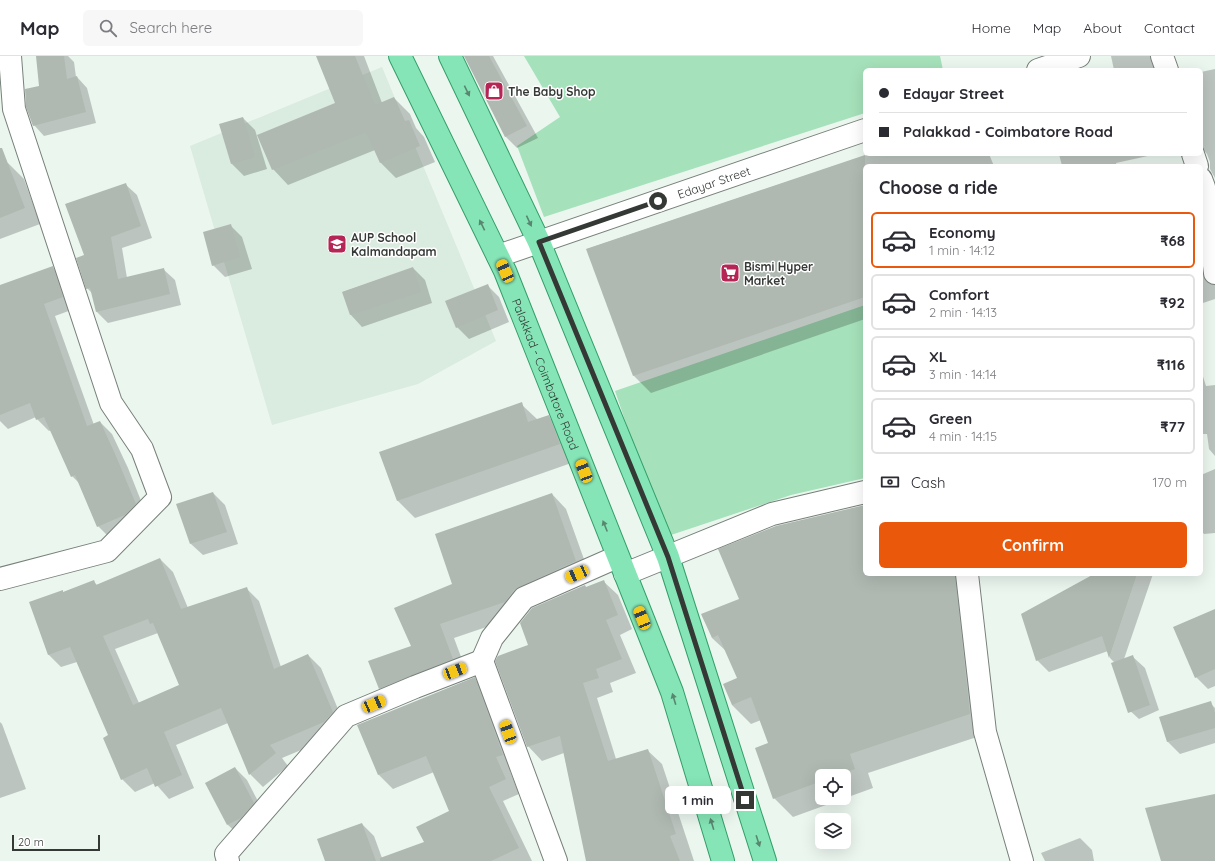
<!DOCTYPE html>
<html lang="en">
<head>
<meta charset="utf-8">
<style>
	:root { --surface:#fff; --page:#f7f7f7; --text:#2b2b33; --muted:#7c7c81; --line:#e1e1e2; --accent:#ea580c }
	body { margin:0; font-family:Quicksand,sans-serif; background:var(--page); color:var(--text); height:100vh; display:flex; flex-direction:column; font-size:15px; white-space:nowrap }
	* { box-sizing:border-box; margin:0 }
	p { font-size:13px; color:var(--muted) }
	.icon { flex:none; width:22px; height:22px; fill:none; stroke:currentColor; stroke-width:2; stroke-linecap:round; stroke-linejoin:round }
	.map { position:relative; flex:1; overflow:hidden }
	.details { position:absolute; left:863px; top:108px; width:340px; height:412px; display:flex; flex-direction:column; background:var(--surface); border-radius:6px; box-shadow:0 4px 16px #0002 }
	.details>* { flex:none }
	.guide { position:absolute; left:863px; top:12px; width:340px; height:88px; border-radius:6px; box-shadow:0 4px 16px #0002; display:grid; align-content:center; height:88px; padding:0 16px; background:var(--surface) }
	.controls { position:absolute; left:815px; top:713px; display:grid; gap:8px }
	.controls a { display:grid; place-items:center; width:36px; height:36px; border-radius:6px; background:var(--surface); box-shadow:0 4px 16px #0002; font-size:20px }
	.scale { position:absolute; left:12px; bottom:10px; width:88px; box-sizing:border-box; padding-left:4px; border:2px solid #353936; border-top:0; font-size:11px; line-height:14px; white-space:nowrap; color:#353936; -webkit-text-stroke:3px #fff; paint-order:stroke }
	.end { position:absolute; width:18px; height:18px; margin:-9px; border:5px solid #353936; background:#fff; box-shadow:0 0 0 2px #fff }
	.from { border-radius:50% }
	.bubble { position:absolute; height:28px; border-radius:6px; background:var(--surface); box-shadow:0 4px 16px #0002; font-size:13px; font-weight:800; line-height:28px; text-align:center }
	.car { position:absolute; width:12px; height:24px; margin:-12px -6px; border-radius:5px; box-shadow:0 0 3px 1px #0007; background:linear-gradient(#f5c518 24%,#345 0 40%,#f5c518 0 76%,#345 0 86%,#f5c518 0) }
	.guide b { display:flex; align-items:center; gap:14px; height:38px; font-size:15px }
	.guide b+b { border-top:1px solid var(--line) }
	.guide i { width:10px; height:10px; background:var(--text) }
	ul { padding:0; list-style:none }
	li { display:flex; align-items:center; gap:12px; height:56px; margin:0 8px 6px; padding:0 8px; border:2px solid var(--line); border-radius:6px }
	li div { flex:1 }
	li b { display:block; font-size:15px }
	li em { font-style:normal; font-weight:800 }
	li.current { border-color:var(--accent) }
	li>.icon { width:36px; height:36px; stroke-width:1.5 }
	h2 { padding:0 16px; font-size:18px; line-height:48px }
	.pay { display:flex; align-items:center; gap:10px; height:44px; padding:0 16px; font-size:15px }
	.pay p { margin-inline-start:auto }
	.cta { display:flex; gap:8px; margin-top:auto; padding:8px 16px }
	.cta a { flex:1; height:46px; border-radius:6px; background:var(--accent); color:#fff; font-size:16px; font-weight:800; line-height:46px; text-align:center }
	header { display:flex; align-items:center; gap:24px; box-sizing:border-box; height:56px; padding:0 20px; background:var(--surface); border-bottom:1px solid var(--line) }
	header strong { font-size:19px }
	nav { display:flex; gap:22px; margin-inline-start:auto; font-size:14px }
	.search { width:280px; height:36px; background:var(--page); display:flex; align-items:center; gap:10px; box-sizing:border-box; padding:0 14px; border-radius:6px; color:var(--muted); font-size:15px }
	.map>svg:first-child { display:block }
	.built { fill:#daebdf }
	.green { fill:#a5e1ba }
	.shadow { fill:#0003; fill-rule:evenodd }
	.building { fill:#afb9b2; fill-rule:evenodd }
	.lines { fill:none; stroke-linecap:round; stroke-linejoin:round }
	.street-casing { stroke:#77807a; stroke-width:24 }
	.primary-casing { stroke:#349e69; stroke-width:24 }
	.street { stroke:#fff; stroke-width:22 }
	.primary { stroke:#85e5b6; stroke-width:22 }
	.oneway { fill:#598670 }
	.route { stroke:#353936; stroke-width:5 }
	.labels { text-anchor:middle; dominant-baseline:central; stroke-width:3; stroke-linejoin:round; paint-order:stroke }
	.poi-label { font-size:12px; font-weight:bold; fill:#353936; stroke:#fff; text-anchor:start }
	.street-label { font-size:12px; fill:#353936; stroke:#fff }
</style>
</head>
<body>
<header>
<strong>Map</strong>
<div class="search"><svg class="icon" aria-label="search" viewBox="0 0 24 24"><circle cx="10" cy="10" r="6"/><path d="M15 15l6 6"/></svg>Search here</div>
<nav><a>Home</a><a>Map</a><a>About</a><a>Contact</a></nav>
</header>
<div class="map">
<svg width="1215" height="805" viewBox="0 0 1215 805">
	<rect width="100%" height="100%" fill="#ebf6ef"/>
	<!-- built -->
	<polygon class="built" points="382,11 496,285 418,328 272,369 190,90"/>
	<!-- green -->
	<g class="green">
		<polygon points="524,0 940,0 943,14 865,14 865,57 544,161 517,90 560,61"/>
		<polygon points="865,249 865,422 791,439 665,481 615,335"/>
	</g>
	<!-- shadow -->
	<g class="shadow">
		<polygon points="37,0 68,0 74,6 76,21 77,21 87,32 96,67 44,80 34,69 40,31"/>
		<polygon points="317,0 364,0 382,47 394,42 410,58 416,72 424,81 435,106 396,122 381,107 375,94 288,129 273,113 337,48"/>
		<polygon points="465,0 493,0 538,82 517,92 505,80"/>
		<polygon points="1111,0 1165,0 1163,14 1114,14"/>
		<polygon points="1215,13 1215,122 1210,113 1210,106 1207,98 1201,91 1201,16"/>
		<polygon points="243,62 255,74 267,113 244,120 232,108"/>
		<polygon points="870,98 989,98 994,110 865,110 865,263 651,337 634,320 587,193"/>
		<polygon points="1059,98 1157,98 1116,107 1117,110 1062,110"/>
		<polygon points="8,107 24,123 40,168 0,183 0,110"/>
		<polygon points="125,128 137,139 152,182 122,192 127,222 163,213 175,224 181,249 108,267 97,256 92,237 87,232 85,200"/>
		<polygon points="1201,139 1215,227 1215,243 1203,247 1201,245"/>
		<polygon points="230,169 242,181 252,213 225,221 213,209"/>
		<polygon points="53,212 64,223 74,253 55,260 94,369 100,366 112,378 128,412 147,460 110,482 98,470 80,428 72,420 51,374 49,375 37,363 36,361 8,373 0,365 0,230"/>
		<polygon points="413,212 425,224 432,247 362,271 351,259 343,236"/>
		<polygon points="487,229 499,241 509,266 469,283 457,271"/>
		<polygon points="1201,314 1206,330 1215,329 1215,400 1209,393 1207,378 1201,378"/>
		<polygon points="521,348 538,364 548,360 566,378 577,405 415,462 398,445 381,397"/>
		<polygon points="1215,413 1215,477 1204,478 1201,475 1201,419"/>
		<polygon points="213,437 225,449 238,488 203,499 191,488"/>
		<polygon points="552,438 566,453 590,520 533,545 519,560 454,582 467,617 394,646 380,632 412,590 454,528"/>
		<path d="M 865,450 L 865,518 L 974,518 L 989,677 L 868,717 L 873,732 L 793,761 L 774,742 L 769,688 L 761,664 L 751,668 L 732,649 L 738,622 L 726,595 L 712,582 L 740,543 ZM 822,720 L 844,720 L 844,742 L 822,742 Z"/>
		<path d="M 160,503 L 173,516 L 188,552 L 246,532 L 259,545 L 281,611 L 308,599 L 321,612 L 345,670 L 337,679 L 282,702 L 288,710 L 263,731 L 250,718 L 228,667 L 176,689 L 194,732 L 169,743 L 155,727 L 135,736 L 122,723 L 110,680 L 77,606 L 61,611 L 48,598 L 62,535 L 64,537 L 94,526 L 97,529 ZM 158,577 L 180,630 L 139,647 L 115,593 Z"/>
		<polygon points="1096,518 1153,518 1124,603 1133,601 1145,612 1159,654 1139,663 1127,652 1115,607 1110,602 1108,595 1049,616 1037,604"/>
		<polygon points="603,525 618,539 632,573 620,579 636,617 610,627 613,636 597,642 616,703 647,694 662,708 694,805 587,805 564,697 542,705 528,690 529,590 586,532"/>
		<polygon points="1215,554 1215,630 1208,633 1196,621"/>
		<polygon points="474,622 489,637 517,713 510,715 519,738 503,745 532,805 326,805 362,768 374,780 382,802 425,787 450,756 434,716 393,733 379,719 359,669"/>
		<polygon points="1212,649 1215,652 1215,687 1180,698 1168,686 1160,661"/>
		<polygon points="0,666 2,668 26,733 0,742"/>
		<polygon points="235,712 247,724 265,759 240,780 228,769"/>
		<polygon points="1080,782 1092,794 1094,805 1045,805 1041,797"/>
	</g>
	<!-- building -->
	<g class="building">
		<polygon points="36,0 64,0 67,23 77,20 86,56 33,70 26,51 25,33 39,30"/>
		<polygon points="316,0 355,0 375,49 394,41 405,65 409,64 420,90 380,107 366,76 272,114 257,79 335,47"/>
		<polygon points="464,0 489,0 527,70 505,81"/>
		<polygon points="243,61 255,101 231,108 219,68"/>
		<polygon points="0,92 2,92 25,152 0,162"/>
		<polygon points="865,99 865,241 633,320 586,193"/>
		<polygon points="126,127 141,170 111,181 118,223 164,212 170,238 96,256 90,232 86,233 76,202 84,199 65,148"/>
		<polygon points="231,168 240,201 212,210 203,176"/>
		<polygon points="53,210 63,241 44,248 87,370 100,365 116,400 136,448 125,459 97,471 75,419 71,421 44,361 36,364 30,347 0,359 0,229"/>
		<polygon points="413,211 421,236 350,259 342,236"/>
		<polygon points="488,228 498,254 456,272 445,245"/>
		<polygon points="522,346 528,366 549,359 560,388 397,445 379,396"/>
		<polygon points="213,436 227,476 190,488 176,448"/>
		<polygon points="552,437 576,505 519,531 514,534 505,546 440,568 453,603 379,633 368,605 411,590 394,552 452,528 435,478"/>
		<polygon points="865,449 865,518 955,518 970,658 850,698 855,713 836,720 822,720 822,725 773,743 755,692 768,687 751,641 732,649 723,628 737,622 718,579 712,582 701,558 739,543 718,493 776,470"/>
		<path d="M 160,502 L 181,553 L 247,531 L 274,613 L 308,598 L 333,656 L 324,666 L 270,689 L 276,697 L 249,719 L 221,652 L 164,676 L 182,719 L 155,731 L 147,712 L 121,724 L 103,682 L 108,679 L 70,591 L 48,599 L 29,546 L 63,534 L 63,536 L 94,524 L 96,529 ZM 148,563 L 150,568 L 153,567 L 179,629 L 133,649 L 103,580 Z"/>
		<polygon points="1094,518 1137,518 1109,602 1102,580 1036,605 1021,558"/>
		<polygon points="604,524 618,559 606,564 622,603 596,613 599,622 583,627 608,705 648,693 676,778 670,780 680,805 586,805 560,680 527,691 495,605 498,600 528,589 520,567 532,552 585,529 586,531"/>
		<polygon points="1215,553 1215,613 1195,622 1173,571"/>
		<polygon points="1133,599 1150,649 1128,657 1111,607"/>
		<polygon points="475,621 503,699 496,701 506,723 489,731 519,792 491,805 380,805 380,802 424,786 416,771 449,755 426,700 378,719 357,669"/>
		<polygon points="1211,645 1215,657 1215,672 1167,686 1159,661"/>
		<polygon points="235,711 254,747 241,762 227,769 205,727"/>
		<polygon points="1215,738 1215,805 1161,805 1145,752"/>
		<polygon points="362,767 376,805 325,805 317,783"/>
	</g>
	<g class="lines">
		<!-- street casing -->
		<g class="street-casing">
			<g id="street">
				<polyline points="1162,0 1167,14"/>
				<polyline points="1038,14 1079,0"/>
				<polyline points="1193,98 1197,110"/>
				<polyline points="1201,123 1204,131 1215,217"/>
				<path id="s1" d="M 498,200 L 865,74"/>
				<polyline points="625,518 772,458 865,436"/>
				<polyline points="967,518 985,676 1022,805"/>
				<polyline points="0,523 107,495 160,441 142,393 111,347 14,53 10,0"/>
				<polyline points="228,805 226,798 346,660 415,631 482,605"/>
				<polyline points="556,805 482,605 492,582 524,542 617,501"/>
			</g>
		</g>
		<!-- primary casing -->
		<g class="primary-casing">
			<g id="primary">
				<path id="s2" d="M 400,0 L 505,215 L 672,636 L 723,805"/>
				<polyline points="450,0 539,186 668,501 765,805"/>
			</g>
		</g>
		<!-- street -->
		<use href="#street" class="street"/>
		<!-- primary -->
		<use href="#primary" class="primary"/>
	</g>
	<!-- one-way arrows -->
	<defs><path id="oneway-solid" d="M-6-.8H1V-3.2L6.5 0L1 3.2V.8H-6Z"/></defs>
	<g class="oneway">
		<use href="#oneway-solid" transform="translate(467 35) rotate(64)"/>
		<use href="#oneway-solid" transform="translate(529 165) rotate(65)"/>
		<use href="#oneway-solid" transform="translate(482 169) rotate(-116)"/>
		<use href="#oneway-solid" transform="translate(605 470) rotate(-112)"/>
		<use href="#oneway-solid" transform="translate(674 643) rotate(-107)"/>
		<use href="#oneway-solid" transform="translate(712 768) rotate(-107)"/>
		<use href="#oneway-solid" transform="translate(758 785) rotate(72)"/>
	</g>
	<g class="lines">
		<!-- route -->
		<polyline class="route" points="658,145 539,186 668,501 745,744"/>
	</g>
	<!-- icons -->
	<defs>
		<g id="shop-square" transform="scale(1)"><rect x="-9" y="-9" width="18" height="18" rx="4" fill="#b52657" stroke="#fff"/><path d="M-5-2.5h2.3a2.7 3.5 0 0 1 5.4 0H5L5.5 6h-11ZM-1.5-2.5h3a1.5 2.3 0 0 0-3 0Z" fill="#fff"/></g>
		<g id="school-square" transform="scale(1)"><rect x="-9" y="-9" width="18" height="18" rx="4" fill="#b52657" stroke="#fff"/><path d="M0-5L7-2L0 1L-7-2ZM-4 1L0 2.5L4 1V4Q0 6-4 4Z" fill="#fff"/></g>
		<g id="supermarket-square" transform="scale(1)"><rect x="-9" y="-9" width="18" height="18" rx="4" fill="#b52657" stroke="#fff"/><path d="M-6-5.5h2.5l.6 2H6L4.5 2H-2.5L-4.4-4H-6ZM-1.5 3.2a1.3 1.3 0 1 0 .1 0ZM3 3.2a1.3 1.3 0 1 0 .1 0Z" fill="#fff"/></g>
	</defs>
	<g fill-rule="evenodd">
		<use href="#shop-square" x="494" y="35"/>
		<use href="#school-square" x="337" y="188"/>
		<use href="#supermarket-square" x="730" y="217"/>
	</g>
	<g class="labels">
		<!-- poi labels -->
		<g class="poi-label">
			<text x="508" y="35">The Baby Shop</text>
			<text x="351" y="181">AUP School<tspan x="351" dy="14">Kalmandapam</tspan></text>
			<text x="744" y="210">Bismi Hyper<tspan x="744" dy="14">Market</tspan></text>
		</g>
		<!-- street labels -->
		<g class="street-label">
			<text stroke="none"><textPath href="#s1" startOffset="228">Edayar Street</textPath></text>
			<text stroke="none"><textPath href="#s2" startOffset="350">Palakkad - Coimbatore Road</textPath></text>
		</g>
	</g>
</svg>
<div class="controls">
<a><svg class="icon" aria-label="locate" viewBox="0 0 24 24"><circle cx="12" cy="12" r="6"/><path d="M12 2v4M12 18v4M2 12h4M18 12h4"/></svg></a>
<a><svg class="icon" aria-label="layers" viewBox="0 0 24 24"><path d="M12 4l9 5-9 5-9-5zM3 14l9 5 9-5"/></svg></a>
</div>
<div class="scale">20 m</div>
<i class="end from" style="left:658px;top:145px"></i>
<i class="end" style="left:745px;top:744px"></i>
<div class="bubble" style="left:665px;top:730px;width:66px">1 min</div>
<i class="car" style="left:505px;top:215px;rotate:336deg"></i>
<i class="car" style="left:584px;top:415px;rotate:339deg"></i>
<i class="car" style="left:577px;top:518px;rotate:246deg"></i>
<i class="car" style="left:642px;top:562px;rotate:338deg"></i>
<i class="car" style="left:455px;top:615px;rotate:69deg"></i>
<i class="car" style="left:374px;top:648px;rotate:67deg"></i>
<i class="car" style="left:508px;top:676px;rotate:340deg"></i>
<div class="guide">
<b><i class="from"></i>Edayar Street</b>
<b><i></i>Palakkad - Coimbatore Road</b>
</div>
<section class="details">
<h2>Choose a ride</h2>
<ul>
<li class="current"><svg class="icon" aria-label="car" viewBox="0 0 24 24"><path d="M5 17H2v-5l4-1 3-4h7l3 4 3 1v5h-3M9 17h6M6 11h13"/><circle cx="7" cy="17" r="2"/><circle cx="17" cy="17" r="2"/></svg><div><b>Economy</b><p>1 min · 14:12</p></div><em>₹68</em></li>
<li><svg class="icon" aria-label="car" viewBox="0 0 24 24"><path d="M5 17H2v-5l4-1 3-4h7l3 4 3 1v5h-3M9 17h6M6 11h13"/><circle cx="7" cy="17" r="2"/><circle cx="17" cy="17" r="2"/></svg><div><b>Comfort</b><p>2 min · 14:13</p></div><em>₹92</em></li>
<li><svg class="icon" aria-label="car" viewBox="0 0 24 24"><path d="M5 17H2v-5l4-1 3-4h7l3 4 3 1v5h-3M9 17h6M6 11h13"/><circle cx="7" cy="17" r="2"/><circle cx="17" cy="17" r="2"/></svg><div><b>XL</b><p>3 min · 14:14</p></div><em>₹116</em></li>
<li><svg class="icon" aria-label="car" viewBox="0 0 24 24"><path d="M5 17H2v-5l4-1 3-4h7l3 4 3 1v5h-3M9 17h6M6 11h13"/><circle cx="7" cy="17" r="2"/><circle cx="17" cy="17" r="2"/></svg><div><b>Green</b><p>4 min · 14:15</p></div><em>₹77</em></li>
</ul>
<div class="pay"><svg class="icon" aria-label="cash" viewBox="0 0 24 24"><path d="M3 7h18v10H3z"/><circle cx="12" cy="12" r="2"/></svg>Cash<p>170 m</p></div>
<div class="cta"><a>Confirm</a></div>
</section>
</div>
</body>
</html>
